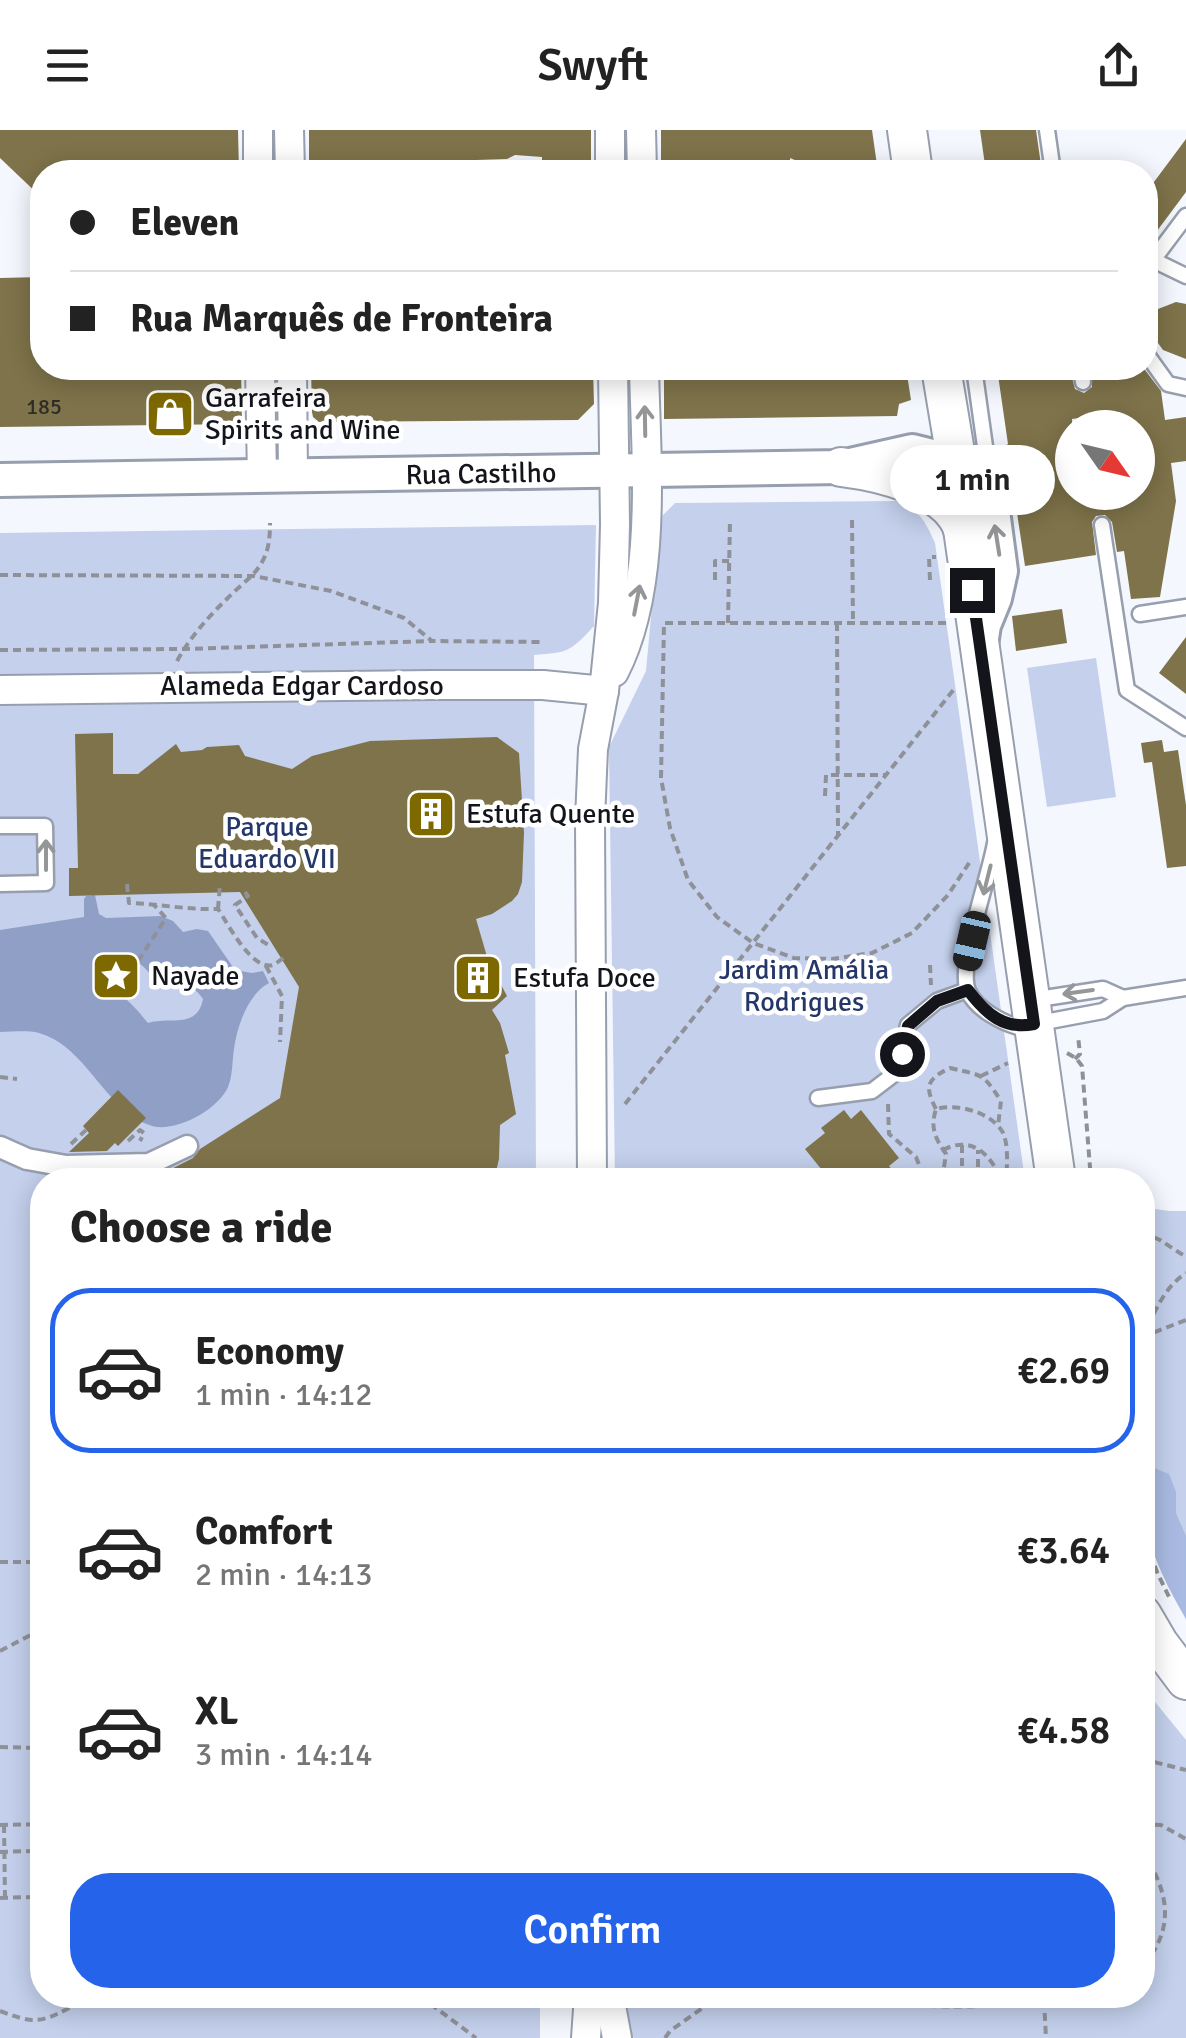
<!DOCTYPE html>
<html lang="en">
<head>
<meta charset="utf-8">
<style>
	:root { --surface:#fff; --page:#f2f2f2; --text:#222; --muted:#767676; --line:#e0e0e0; --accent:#2563eb }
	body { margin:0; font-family:Signika,sans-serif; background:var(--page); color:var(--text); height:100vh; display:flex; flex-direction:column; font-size:38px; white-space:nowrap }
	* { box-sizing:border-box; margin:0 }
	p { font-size:32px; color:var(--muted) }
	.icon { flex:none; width:55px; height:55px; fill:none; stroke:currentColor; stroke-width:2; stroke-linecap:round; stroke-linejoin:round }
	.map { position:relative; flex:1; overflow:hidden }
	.drawer { position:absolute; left:30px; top:1038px; width:1125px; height:840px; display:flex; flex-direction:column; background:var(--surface); border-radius:40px; box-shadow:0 5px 25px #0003 }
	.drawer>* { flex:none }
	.hud { position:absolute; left:30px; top:30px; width:1128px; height:220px; border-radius:40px; box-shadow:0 5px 25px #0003; display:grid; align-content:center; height:220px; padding:0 40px; background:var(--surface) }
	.needle { width:65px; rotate:124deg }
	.controls { position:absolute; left:1055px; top:280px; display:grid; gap:20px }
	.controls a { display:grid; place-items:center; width:100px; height:100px; border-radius:50%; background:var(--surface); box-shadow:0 5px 25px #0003; font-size:50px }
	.end { position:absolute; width:45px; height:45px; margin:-22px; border:12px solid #13151b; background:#fff; box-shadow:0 0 0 5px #fff }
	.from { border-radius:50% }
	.bubble { position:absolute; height:70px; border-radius:35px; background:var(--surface); box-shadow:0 5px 25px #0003; font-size:32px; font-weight:600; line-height:70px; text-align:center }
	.car { position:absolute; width:30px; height:60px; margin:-30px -15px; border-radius:12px; box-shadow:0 0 8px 2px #0007; background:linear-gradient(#222 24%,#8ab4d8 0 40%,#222 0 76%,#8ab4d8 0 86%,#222 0) }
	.hud b { display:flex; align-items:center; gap:35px; height:95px; font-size:38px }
	.hud b+b { border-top:2px solid var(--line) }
	.hud i { width:25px; height:25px; background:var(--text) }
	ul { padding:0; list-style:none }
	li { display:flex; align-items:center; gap:30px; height:165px; margin:0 20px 15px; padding:0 20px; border:5px solid transparent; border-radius:40px }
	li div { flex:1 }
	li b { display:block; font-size:38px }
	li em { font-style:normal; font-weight:600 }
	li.active { border-color:var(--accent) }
	li>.icon { width:90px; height:90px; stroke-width:1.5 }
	h2 { padding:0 40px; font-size:45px; line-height:120px }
	.cta { display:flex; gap:20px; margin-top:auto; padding:20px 40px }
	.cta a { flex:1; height:115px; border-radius:40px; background:var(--accent); color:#fff; font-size:40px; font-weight:600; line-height:115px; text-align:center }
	header { display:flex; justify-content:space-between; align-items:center; height:130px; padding:0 40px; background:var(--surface); font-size:45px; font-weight:600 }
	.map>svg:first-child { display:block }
	.green { fill:#c4d0ec }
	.forest { fill:#a9bae2 }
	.water { fill:#8f9fc6; fill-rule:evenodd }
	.building { fill:#7e734a; fill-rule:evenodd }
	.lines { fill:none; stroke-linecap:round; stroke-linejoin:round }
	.service-casing { stroke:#979ead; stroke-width:19 }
	.pedestrian-casing { stroke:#979ead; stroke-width:25 }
	.minor-casing { stroke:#979ead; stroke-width:32 }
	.tertiary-casing { stroke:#979ead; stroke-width:38 }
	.secondary-casing { stroke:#979ead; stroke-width:42 }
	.path { stroke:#8f9198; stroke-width:4; stroke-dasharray:8 5; stroke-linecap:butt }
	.service { stroke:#fff; stroke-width:14 }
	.pedestrian { stroke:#fff; stroke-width:20 }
	.minor { stroke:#fff; stroke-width:28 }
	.tertiary { stroke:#fff; stroke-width:32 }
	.secondary { stroke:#fff; stroke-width:38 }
	.path-bridge { stroke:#8f9198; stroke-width:4; stroke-dasharray:8 5; stroke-linecap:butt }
	.oneway { stroke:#959698 }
	.route { stroke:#13151b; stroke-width:12 }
	.labels { text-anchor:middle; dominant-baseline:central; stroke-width:9; stroke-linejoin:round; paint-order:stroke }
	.number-label { font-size:22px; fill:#2e2c27 }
	.poi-label { font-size:28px; fill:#13151b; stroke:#fff; text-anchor:start }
	.street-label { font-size:28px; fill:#13151b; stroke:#fff }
	.park-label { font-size:28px; fill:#253769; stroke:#fff }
</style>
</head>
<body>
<header><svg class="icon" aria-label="menu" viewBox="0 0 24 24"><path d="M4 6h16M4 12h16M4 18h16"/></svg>Swyft<svg class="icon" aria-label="share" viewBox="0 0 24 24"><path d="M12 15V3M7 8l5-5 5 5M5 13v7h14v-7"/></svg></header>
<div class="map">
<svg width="1186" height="1908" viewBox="0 0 1186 1908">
	<rect width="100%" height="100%" fill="#f4f7fe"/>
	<!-- green -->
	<g class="green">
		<path d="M 897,371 C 920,380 925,391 935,413 L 1025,1050 L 615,1050 L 609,617 L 646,541 L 660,388 L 675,373 Z"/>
		<path d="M 596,395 L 594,496 C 569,523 568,522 534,525 L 536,1050 L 42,1050 L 42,1865 L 540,1865 L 540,1908 L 0,1908 L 0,403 Z"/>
		<polygon points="1096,528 1116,667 1047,677 1027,538"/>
		<polygon points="1142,1077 1169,1081 1186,1081 1186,1489 1161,1440 1143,1385"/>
		<polygon points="1143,1557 1186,1610 1186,1908 634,1908 626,1899 626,1865 1142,1865"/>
	</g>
	<!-- forest -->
	<path class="forest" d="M 1147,1335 L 1169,1344 L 1176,1362 L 1176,1383 L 1186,1406 L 1186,1489 C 1162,1448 1142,1407 1142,1358 C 1142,1348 1141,1343 1147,1335 Z"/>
	<!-- water -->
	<path class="water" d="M 95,765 L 99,784 L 106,788 L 161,786 L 173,791 L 183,802 L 197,799 L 208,801 L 235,840 L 252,843 L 263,841 L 269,853 C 248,864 237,896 234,919 C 232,931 233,945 228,957 C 218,979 182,999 157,997 C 146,995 139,991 130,984 C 98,961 79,914 39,903 C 27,900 12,902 0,902 L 0,800 L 84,787 L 84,769 L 86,766 ZM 125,827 C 149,833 151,852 165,856 C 183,861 189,849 203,869 C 197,900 169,886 148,893 C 144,889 141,884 137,880 C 125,867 91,841 125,827 Z"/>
	<!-- building -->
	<g class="building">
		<polygon points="0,0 238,0 239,42 42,42 42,68 0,28"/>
		<polygon points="309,0 591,0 591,42 542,42 542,27 515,25 507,29 445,31 446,42 309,42"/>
		<polygon points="661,0 872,0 878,42 837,42 837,39 819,40 790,28 790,42 661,42"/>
		<polygon points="980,0 1036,0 1042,42 986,42"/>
		<polygon points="1186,9 1186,62 1145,117 1145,64"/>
		<polygon points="42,147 42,238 241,238 242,294 0,297 0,148"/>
		<polygon points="1176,172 1186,174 1186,229 1163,220 1153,206 1151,196 1158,179"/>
		<polygon points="311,238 343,238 344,250 396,241 401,238 593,238 594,274 578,290 319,292 313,287 312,282"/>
		<polygon points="664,238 906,238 911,270 899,274 897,286 664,289"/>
		<path d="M 997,238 L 1063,238 L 1064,246 L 1071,244 L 1075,259 L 1084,263 L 1092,257 L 1092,241 L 1114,238 L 1115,245 L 1145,240 L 1161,261 L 1165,290 L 1186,287 L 1186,331 L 1171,333 L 1176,371 L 1160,467 L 1131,469 L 1124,421 L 1117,422 L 1112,392 L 1105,385 L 1096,386 L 1092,392 L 1096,425 L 1025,436 L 1014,363 L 1007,348 L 1010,334 L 1001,319 L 1008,314 ZM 1120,282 L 1122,298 L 1138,298 L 1138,362 L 1072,362 L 1072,289 Z"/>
		<polygon points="1062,479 1067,513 1016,521 1012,486"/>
		<polygon points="1186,507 1186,564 1159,543"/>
		<polygon points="113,603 113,644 138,644 176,614 181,622 202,620 207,617 239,615 245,626 292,639 312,626 370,611 497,607 519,623 524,703 522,752 518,764 512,771 492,784 476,789 488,830 507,866 492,880 500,893 509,923 505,925 516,984 500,995 499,1029 494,1050 150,1050 193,1028 200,1019 280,968 299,857 240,762 69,766 69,738 78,738 75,604"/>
		<polygon points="1162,610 1164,622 1178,620 1186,675 1186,736 1167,738 1152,632 1144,633 1141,613"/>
		<polygon points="118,960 146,988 118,1016 115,1013 107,1021 69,1022 89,1003 83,996"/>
		<polygon points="844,980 851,989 861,980 899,1028 889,1036 900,1050 830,1050 805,1019 825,1003 821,998"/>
	</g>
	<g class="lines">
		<!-- service casing -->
		<g class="service-casing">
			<g id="service">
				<polyline points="1047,0 1053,42"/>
				<polyline points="1153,130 1186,146"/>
				<polyline points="1145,135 1153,130 1186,86"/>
				<polyline points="1145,222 1168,254 1186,258"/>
				<polyline points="974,238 989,345"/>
				<polyline points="1081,238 1083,252"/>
				<polyline points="1102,395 1127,560 1186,598"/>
				<polyline points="1140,484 1186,477"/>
				<polyline points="0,696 45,696 46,753 0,754"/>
				<path d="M 995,713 C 990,745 957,835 968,861 C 976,879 1001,892 1018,897 L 1103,881 L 1123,868 L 1186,858"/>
				<polyline points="1032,870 1103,859 1123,868"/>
				<polyline points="818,968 872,961 893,945 901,924 908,895 937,871 967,860"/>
			</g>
		</g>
		<!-- pedestrian casing -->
		<g class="pedestrian-casing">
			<polyline id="pedestrian" points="0,1017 27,1029 66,1036 149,1034 187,1016"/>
		</g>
		<!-- minor casing -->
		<g class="minor-casing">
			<g id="minor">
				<polyline points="258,0 258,42"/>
				<polyline points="289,0 290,42"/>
				<polyline points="610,0 610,42"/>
				<polyline points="641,0 642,42"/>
				<polyline points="260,238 262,347"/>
				<polyline points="292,238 293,346"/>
				<path d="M 614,542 C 658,457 646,332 644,238"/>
				<polyline points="0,560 433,555 543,555 604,561"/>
				<polyline points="592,1050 590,690 593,619 604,561 613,473 615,395 613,238"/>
				<polyline points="609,1865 617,1908"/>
				<polyline points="586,1908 589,1865"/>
			</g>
		</g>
		<!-- tertiary casing -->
		<g class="tertiary-casing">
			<polyline id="tertiary" points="0,350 841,337 912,321 936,327 978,341 982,345 990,358 1001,441 995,468 984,495 981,515"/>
		</g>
		<!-- secondary casing -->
		<g class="secondary-casing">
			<g id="secondary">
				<polyline points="907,0 913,42"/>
				<polyline points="941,238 957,334 963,399 1056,1050"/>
				<path d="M 841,337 C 881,342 949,357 963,399"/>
				<polyline points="1142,1485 1159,1514 1186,1550"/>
			</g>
		</g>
		<!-- path -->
		<g class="path">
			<polyline points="852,390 853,491"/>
			<polyline points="0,445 254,446 331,461 404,488 432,511 544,512"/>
			<polyline points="715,450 715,431 729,431"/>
			<polyline points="930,450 929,427 936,427"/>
			<polyline points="728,493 730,390"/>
			<polyline points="837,493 838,706"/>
			<polyline points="946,493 664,493 661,648 670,698 688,750 717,787 753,813 794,828 832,829 872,823 912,803 948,765 971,730"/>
			<polyline points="0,520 184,519 432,511"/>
			<path d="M 177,531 C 192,504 212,483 234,462 C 244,452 255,445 262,432 C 269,420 270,407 270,393"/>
			<polyline points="825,666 826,645 886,645"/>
			<path d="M 127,754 L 129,773 C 159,774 188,780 218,779 C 228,794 252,841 273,835 C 275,834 284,828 286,826"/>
			<polyline points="245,762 248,766 235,775 257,808 270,816"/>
			<polyline points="218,779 220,754"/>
			<polyline points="138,831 166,788 153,774"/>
			<polyline points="930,835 931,855"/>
			<polyline points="266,836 282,866 280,912"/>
			<polyline points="1067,923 1076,928 1082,936 1091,1050"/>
			<polyline points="1075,929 1080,924 1078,906"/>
			<polyline points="981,946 1008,933"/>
			<polyline points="0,947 17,949"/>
			<polyline points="625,974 955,558"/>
			<polyline points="888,974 889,1004 916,1027 925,1050"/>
			<path d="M 936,979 C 924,956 927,949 950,938 C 983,946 982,942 1001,971 L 998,996"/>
			<polyline points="128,1011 140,1000 144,1003 140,1011"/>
			<polyline points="71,1014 86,1000"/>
			<polyline points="962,1015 962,1050"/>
			<path d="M 943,1020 C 971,1005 991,1024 1001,1050"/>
			<polyline points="316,1050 321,1038"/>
			<path d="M 942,1050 L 946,1024 C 935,1008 930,998 936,979 C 957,973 990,982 1002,1001 C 1009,1013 1007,1037 1006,1050"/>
			<polyline points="978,1050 978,1020"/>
			<polyline points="1142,1102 1160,1110 1186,1127"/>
			<path d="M 1142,1207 C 1155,1183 1163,1158 1186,1143"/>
			<polyline points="1142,1399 1157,1442 1170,1469"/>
			<polyline points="0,1432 42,1432"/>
			<polyline points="0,1521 42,1499"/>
			<polyline points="0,1617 40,1618 41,1694"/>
			<polyline points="1142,1629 1186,1640"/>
			<polyline points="1142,1694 1161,1695 1186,1709"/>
			<polyline points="0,1695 42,1694"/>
			<polyline points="4,1695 5,1768"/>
			<path d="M 1142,1720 C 1168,1761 1177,1797 1142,1837"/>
			<polyline points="0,1722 33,1721"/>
			<polyline points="0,1768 32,1767 33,1695"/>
			<polyline points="217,1865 239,1873 419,1865"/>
			<path d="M 864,1865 C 932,1885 1011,1875 1080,1865"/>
			<polyline points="420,1866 476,1908"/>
			<polyline points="1044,1870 1046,1908"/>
			<path d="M 0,1881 C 32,1893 39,1894 69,1878 C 76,1874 83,1871 89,1865"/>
			<polyline points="665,1908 670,1901 721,1865"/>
		</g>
		<!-- service -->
		<use href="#service" class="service"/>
		<!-- pedestrian -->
		<use href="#pedestrian" class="pedestrian"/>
		<!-- minor -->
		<use href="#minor" class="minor"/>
		<!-- tertiary -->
		<use href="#tertiary" class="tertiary"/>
		<!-- secondary -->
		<use href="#secondary" class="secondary"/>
		<!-- path-bridge -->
		<polyline class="path-bridge" points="1142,1207 1186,1190"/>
	</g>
	<!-- one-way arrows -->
	<defs><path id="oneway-shaft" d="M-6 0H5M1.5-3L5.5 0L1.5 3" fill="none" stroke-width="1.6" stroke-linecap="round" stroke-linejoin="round" transform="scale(2.5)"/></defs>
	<g class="oneway">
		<use href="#oneway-shaft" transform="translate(645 291) rotate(-91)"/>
		<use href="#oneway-shaft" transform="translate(997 410) rotate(-99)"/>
		<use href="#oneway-shaft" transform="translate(637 470) rotate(-79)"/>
		<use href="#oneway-shaft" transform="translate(46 725) rotate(-90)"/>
		<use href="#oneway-shaft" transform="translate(987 750) rotate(104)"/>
		<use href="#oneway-shaft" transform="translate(1078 862) rotate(172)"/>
	</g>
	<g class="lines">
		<!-- route -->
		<path class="route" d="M 902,924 L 908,896 L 937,871 L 968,860 C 986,884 1004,900 1034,894 L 972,460"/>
	</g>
	<!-- icons -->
	<defs>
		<g id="shop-square" transform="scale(2.5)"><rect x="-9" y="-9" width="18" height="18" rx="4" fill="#7e6800" stroke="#fff"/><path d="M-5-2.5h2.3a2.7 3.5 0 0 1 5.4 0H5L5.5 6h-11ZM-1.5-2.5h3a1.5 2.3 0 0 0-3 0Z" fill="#fff"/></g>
		<g id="building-square" transform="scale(2.5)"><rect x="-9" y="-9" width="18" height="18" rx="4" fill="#7e6800" stroke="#fff"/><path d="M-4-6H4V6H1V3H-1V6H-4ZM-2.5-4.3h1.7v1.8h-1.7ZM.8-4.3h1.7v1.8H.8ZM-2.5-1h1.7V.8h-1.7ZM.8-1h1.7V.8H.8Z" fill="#fff"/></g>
		<g id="sight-square" transform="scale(2.5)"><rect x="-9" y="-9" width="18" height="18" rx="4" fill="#7e6800" stroke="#fff"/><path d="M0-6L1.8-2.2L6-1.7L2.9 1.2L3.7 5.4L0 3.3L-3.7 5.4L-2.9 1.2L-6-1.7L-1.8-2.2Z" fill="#fff"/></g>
	</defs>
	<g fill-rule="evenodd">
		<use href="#shop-square" x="170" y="284"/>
		<use href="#building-square" x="431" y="684"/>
		<use href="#sight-square" x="116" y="846"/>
		<use href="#building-square" x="478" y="848"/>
	</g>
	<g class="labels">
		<!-- number labels -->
		<g class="number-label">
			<text x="44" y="276">185</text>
		</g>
		<!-- poi labels -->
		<g class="poi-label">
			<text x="205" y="268">Garrafeira<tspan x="205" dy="32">Spirits and Wine</tspan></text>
			<text x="466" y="684">Estufa Quente</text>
			<text x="151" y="846">Nayade</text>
			<text x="513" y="848">Estufa Doce</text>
		</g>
		<!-- street labels -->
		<g class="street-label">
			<text transform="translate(481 344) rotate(-1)">Rua Castilho</text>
			<text x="302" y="556">Alameda Edgar Cardoso</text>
		</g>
		<!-- park labels -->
		<g class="park-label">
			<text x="267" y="697">Parque<tspan x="267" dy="32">Eduardo VII</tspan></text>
			<text x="804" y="840">Jardim Amália<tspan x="804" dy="32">Rodrigues</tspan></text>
		</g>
	</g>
</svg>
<div class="controls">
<a><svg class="needle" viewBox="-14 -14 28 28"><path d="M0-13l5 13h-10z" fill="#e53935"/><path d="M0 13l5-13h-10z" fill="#767676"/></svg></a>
</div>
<i class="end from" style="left:902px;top:924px"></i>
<i class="end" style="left:972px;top:460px"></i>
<div class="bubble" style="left:890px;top:315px;width:165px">1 min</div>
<i class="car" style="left:972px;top:811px;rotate:193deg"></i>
<div class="hud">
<b><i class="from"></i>Eleven</b>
<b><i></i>Rua Marquês de Fronteira</b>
</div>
<section class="drawer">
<h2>Choose a ride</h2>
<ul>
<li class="active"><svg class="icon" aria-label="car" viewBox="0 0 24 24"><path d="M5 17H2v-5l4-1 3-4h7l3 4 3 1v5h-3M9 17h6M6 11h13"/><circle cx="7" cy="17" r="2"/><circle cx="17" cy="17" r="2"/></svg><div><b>Economy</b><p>1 min · 14:12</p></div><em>€2.69</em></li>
<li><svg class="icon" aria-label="car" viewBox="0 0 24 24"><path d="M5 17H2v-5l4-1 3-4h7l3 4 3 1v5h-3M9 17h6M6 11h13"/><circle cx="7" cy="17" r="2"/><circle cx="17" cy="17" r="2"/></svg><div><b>Comfort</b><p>2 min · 14:13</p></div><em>€3.64</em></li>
<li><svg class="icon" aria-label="car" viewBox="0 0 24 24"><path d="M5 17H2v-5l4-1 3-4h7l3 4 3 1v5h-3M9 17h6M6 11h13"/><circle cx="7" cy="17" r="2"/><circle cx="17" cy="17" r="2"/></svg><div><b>XL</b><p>3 min · 14:14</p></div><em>€4.58</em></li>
</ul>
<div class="cta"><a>Confirm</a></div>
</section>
</div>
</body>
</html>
